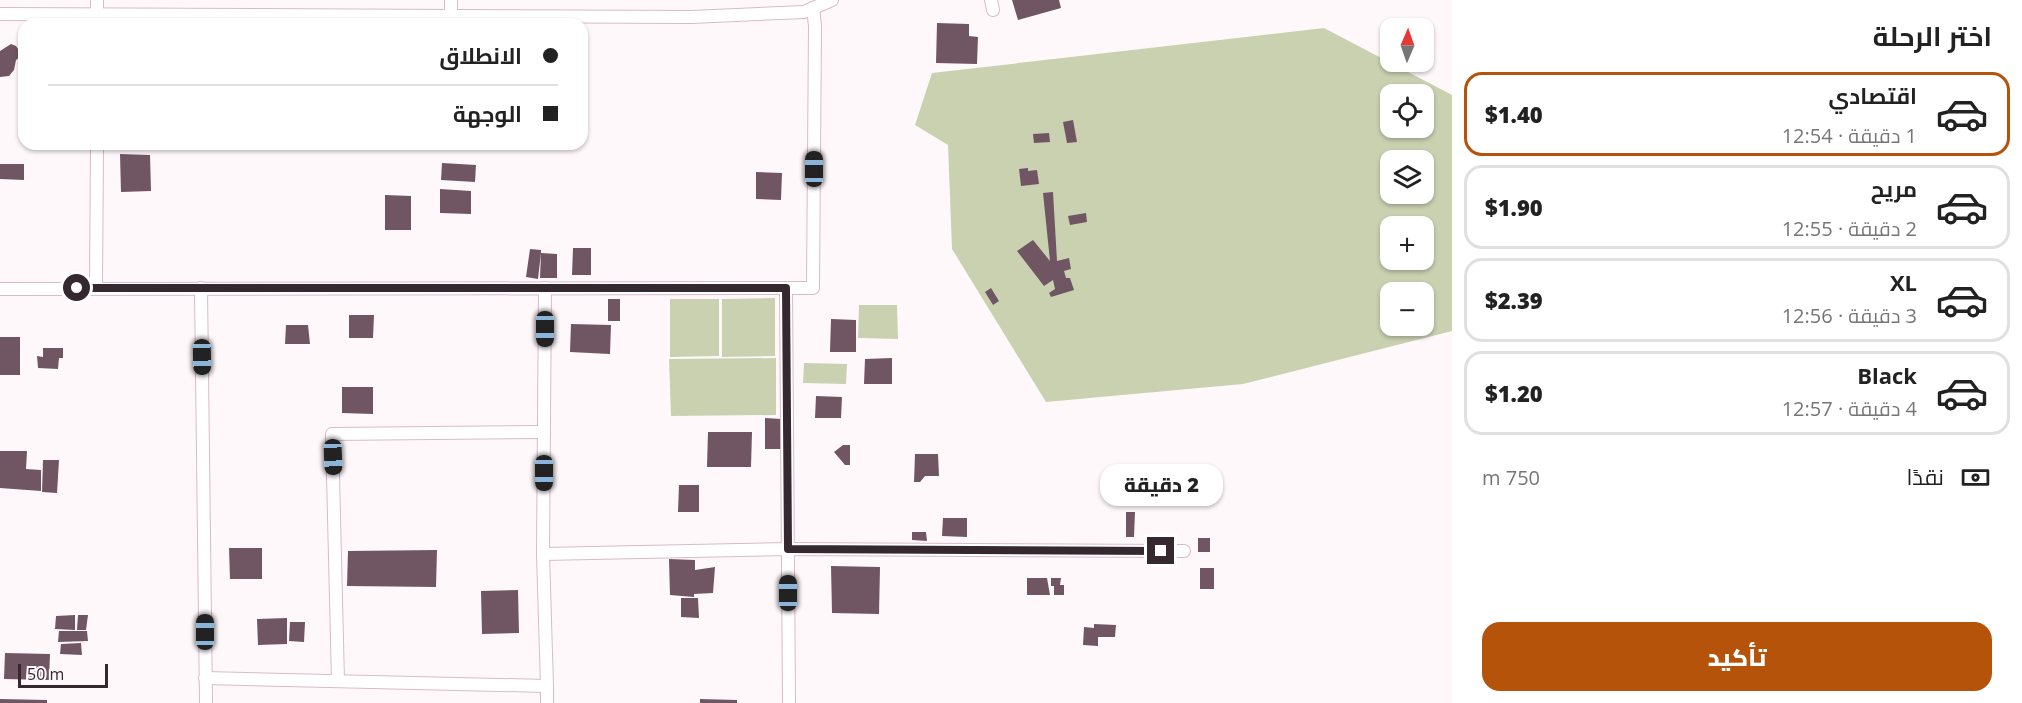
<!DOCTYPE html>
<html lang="ar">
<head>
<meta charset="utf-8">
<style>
	:root { --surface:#fff; --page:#f6f6f6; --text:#222; --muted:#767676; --line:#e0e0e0; --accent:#b45309 }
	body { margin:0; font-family:"Open Sans",Cairo,sans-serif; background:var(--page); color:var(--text); direction:rtl; height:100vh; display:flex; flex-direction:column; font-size:22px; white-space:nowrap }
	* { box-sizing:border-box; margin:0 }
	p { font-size:20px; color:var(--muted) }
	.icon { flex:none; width:33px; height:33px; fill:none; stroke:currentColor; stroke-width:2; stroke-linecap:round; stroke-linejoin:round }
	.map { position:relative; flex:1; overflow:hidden; direction:ltr }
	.panel { display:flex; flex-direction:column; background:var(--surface); width:570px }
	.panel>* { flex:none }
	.hud { position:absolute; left:18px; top:18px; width:570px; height:132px; border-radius:18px; box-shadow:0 2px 4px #0004; direction:rtl; display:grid; align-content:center; height:132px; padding:0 30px; background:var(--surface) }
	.needle { width:39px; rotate:2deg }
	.tools { position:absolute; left:1380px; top:18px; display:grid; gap:12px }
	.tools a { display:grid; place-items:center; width:54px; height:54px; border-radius:12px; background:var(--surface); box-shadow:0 2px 4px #0004; font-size:30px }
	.scale { position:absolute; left:18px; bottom:15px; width:90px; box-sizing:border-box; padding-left:6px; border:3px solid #35292f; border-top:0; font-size:16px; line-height:21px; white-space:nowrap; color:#35292f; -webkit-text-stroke:4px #fff8fb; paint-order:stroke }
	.end { position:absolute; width:27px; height:27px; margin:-14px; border:8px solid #35292f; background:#fff; box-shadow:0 0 0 3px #fff }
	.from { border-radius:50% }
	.bubble { position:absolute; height:42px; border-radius:18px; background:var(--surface); box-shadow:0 2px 4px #0004; font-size:20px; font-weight:800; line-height:42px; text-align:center; direction:rtl }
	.car { position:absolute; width:18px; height:36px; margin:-18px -9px; border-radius:8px; box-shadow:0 0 4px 2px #0007; background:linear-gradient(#222 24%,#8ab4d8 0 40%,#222 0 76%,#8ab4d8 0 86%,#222 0) }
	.hud b { display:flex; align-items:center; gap:21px; height:57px; font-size:22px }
	.hud b+b { border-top:2px solid var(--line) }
	.hud i { width:15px; height:15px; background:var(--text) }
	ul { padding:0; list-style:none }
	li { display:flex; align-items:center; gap:18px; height:84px; margin:0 12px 9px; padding:0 18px; border:3px solid var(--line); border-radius:18px }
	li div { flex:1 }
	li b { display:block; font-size:22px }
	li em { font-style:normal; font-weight:800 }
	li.active { border-color:var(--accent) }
	li>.icon { width:54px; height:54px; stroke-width:1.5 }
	h2 { padding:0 30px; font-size:27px; line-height:72px }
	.pay { display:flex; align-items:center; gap:15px; height:66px; padding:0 30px; font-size:22px }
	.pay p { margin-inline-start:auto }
	.button { display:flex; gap:12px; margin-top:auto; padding:12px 30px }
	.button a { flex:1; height:69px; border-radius:18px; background:var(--accent); color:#fff; font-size:24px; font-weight:800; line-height:69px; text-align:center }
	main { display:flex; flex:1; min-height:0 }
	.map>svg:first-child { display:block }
	.green { fill:#cad1b1; fill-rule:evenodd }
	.building { fill:#705562 }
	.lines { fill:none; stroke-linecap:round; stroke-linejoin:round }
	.minor-casing { stroke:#d9bac9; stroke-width:14 }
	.minor { stroke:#fff; stroke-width:12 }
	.route { stroke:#35292f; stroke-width:8 }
</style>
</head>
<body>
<main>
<section class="panel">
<h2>اختر الرحلة</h2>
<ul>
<li class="active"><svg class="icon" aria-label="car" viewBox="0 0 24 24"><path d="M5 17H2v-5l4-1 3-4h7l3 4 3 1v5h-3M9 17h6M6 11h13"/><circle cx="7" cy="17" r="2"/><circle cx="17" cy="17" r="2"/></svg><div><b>اقتصادي</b><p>1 دقيقة · 12:54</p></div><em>$1.40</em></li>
<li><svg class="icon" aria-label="car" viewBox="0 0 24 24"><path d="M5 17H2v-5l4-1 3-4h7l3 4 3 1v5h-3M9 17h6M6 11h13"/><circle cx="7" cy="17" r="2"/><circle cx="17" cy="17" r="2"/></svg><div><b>مريح</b><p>2 دقيقة · 12:55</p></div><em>$1.90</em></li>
<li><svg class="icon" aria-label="car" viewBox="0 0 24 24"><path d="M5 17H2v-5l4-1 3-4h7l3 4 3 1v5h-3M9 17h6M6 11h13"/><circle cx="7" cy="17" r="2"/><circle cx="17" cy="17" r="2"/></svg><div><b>XL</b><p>3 دقيقة · 12:56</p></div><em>$2.39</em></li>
<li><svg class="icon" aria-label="car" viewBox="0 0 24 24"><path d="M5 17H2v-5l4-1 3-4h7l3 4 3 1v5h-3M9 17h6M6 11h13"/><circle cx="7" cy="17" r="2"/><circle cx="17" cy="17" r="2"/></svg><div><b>Black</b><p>4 دقيقة · 12:57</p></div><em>$1.20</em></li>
</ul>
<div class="pay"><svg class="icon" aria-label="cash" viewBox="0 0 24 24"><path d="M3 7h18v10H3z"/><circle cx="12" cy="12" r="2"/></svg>نقدًا<p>750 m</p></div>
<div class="button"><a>تأكيد</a></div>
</section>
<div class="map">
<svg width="1452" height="703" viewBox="0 0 1452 703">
	<rect width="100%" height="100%" fill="#fff8fb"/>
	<!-- green -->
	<g class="green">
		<path d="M 1324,28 L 1452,95 L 1452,331 L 1243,384 L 1046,402 L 952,249 L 948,145 L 915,125 L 932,73 ZM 1390,94 L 1424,94 L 1424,128 L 1390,128 ZM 1390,160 L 1424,160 L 1424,194 L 1390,194 ZM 1390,226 L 1424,226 L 1424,260 L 1390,260 ZM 1390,292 L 1424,292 L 1424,326 L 1390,326 Z"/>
		<polygon points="775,298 775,356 722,357 722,299"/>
		<polygon points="670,299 719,299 719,356 670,357"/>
		<polygon points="859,305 897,305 898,339 858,338"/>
		<polygon points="776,358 776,415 671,416 669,359"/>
		<polygon points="804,363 847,364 846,384 803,383"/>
	</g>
	<!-- building -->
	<g class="building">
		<polygon points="1012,0 1059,0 1061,8 1018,20"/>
		<polygon points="937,23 969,24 969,36 978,37 977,64 936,63"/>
		<polygon points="11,44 16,46 22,55 16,60 14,70 9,76 0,77 0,51"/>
		<polygon points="1073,120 1077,142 1067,143 1063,122"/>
		<polygon points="1049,133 1050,142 1034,143 1033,134"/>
		<polygon points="120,154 150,155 151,191 121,192"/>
		<polygon points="442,163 476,165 475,182 441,180"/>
		<polygon points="0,164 24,164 24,180 0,179"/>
		<polygon points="1028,168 1028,171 1037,170 1039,184 1021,186 1019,169"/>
		<polygon points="756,172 782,173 781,200 756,199"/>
		<polygon points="440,189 471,191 471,214 440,213"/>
		<polygon points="1053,192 1057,261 1069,258 1071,269 1064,271 1066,278 1070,278 1074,290 1051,297 1049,293 1055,289 1053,280 1044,286 1017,251 1033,240 1050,261 1043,193"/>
		<polygon points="385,195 411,196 411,230 385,230"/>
		<polygon points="1086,213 1087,222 1070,225 1068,216"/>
		<polygon points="573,248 591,248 591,275 572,275"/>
		<polygon points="530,249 541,250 541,253 557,254 557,278 540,278 541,253 538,279 526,277"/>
		<polygon points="991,288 999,301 993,305 985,292"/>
		<rect x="608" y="299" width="12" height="22"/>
		<polygon points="349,315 374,315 373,338 349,338"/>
		<polygon points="831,319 856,320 856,352 830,352"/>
		<polygon points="571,324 611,325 610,354 570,352"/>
		<polygon points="286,325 308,325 310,344 285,344"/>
		<rect x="0" y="337" width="20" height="38"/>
		<polygon points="43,348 63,348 63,358 59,358 58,369 38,368 37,356 43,357"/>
		<polygon points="892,358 892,384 864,384 865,359"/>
		<polygon points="342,387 373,387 373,414 342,413"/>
		<polygon points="816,396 842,397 841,418 815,418"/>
		<polygon points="765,418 782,419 782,449 765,449"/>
		<polygon points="708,432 752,432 751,467 707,467"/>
		<polygon points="843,445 850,445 850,465 845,465 834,452"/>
		<polygon points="0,451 27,451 26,469 41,470 41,491 0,488"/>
		<polygon points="915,454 938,454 939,476 925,476 920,482 914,482"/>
		<polygon points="43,460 59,460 57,493 42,492"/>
		<polygon points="679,485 699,485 699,512 678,512"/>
		<polygon points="1126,512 1135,512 1134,537 1126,537"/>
		<polygon points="943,518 967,518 967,537 942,536"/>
		<polygon points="912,532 926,532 927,541 912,540"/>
		<rect x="1198" y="538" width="12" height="14"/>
		<polygon points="229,548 262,548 262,579 230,579"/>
		<polygon points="437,550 436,587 347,586 348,551"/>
		<polygon points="669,559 695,560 695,570 715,567 713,593 694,594 694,597 670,595"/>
		<polygon points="831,566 880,567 879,614 832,613"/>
		<rect x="1200" y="568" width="14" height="21"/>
		<polygon points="1027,578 1047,578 1050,595 1027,595"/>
		<polygon points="1051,578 1061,578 1060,585 1064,585 1064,595 1054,595 1054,586 1051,586"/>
		<polygon points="518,590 519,633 482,634 481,591"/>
		<polygon points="681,598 698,598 699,618 681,617"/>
		<polygon points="75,615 75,630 55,629 56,616"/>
		<polygon points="78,615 88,615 86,630 77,630"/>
		<polygon points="287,618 287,644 258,645 257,619"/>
		<polygon points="290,622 305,622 304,642 289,641"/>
		<polygon points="1094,624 1116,625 1115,637 1098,637 1098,646 1083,645 1084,627 1094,628"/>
		<polygon points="59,631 87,631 88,641 58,642"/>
		<polygon points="81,643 82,655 60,654 61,644"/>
		<polygon points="5,653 50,654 49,680 4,679"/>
		<polygon points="0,699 47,700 47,703 0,703"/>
		<polygon points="700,699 737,700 737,703 700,703"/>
	</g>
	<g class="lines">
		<!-- minor casing -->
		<g class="minor-casing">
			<g id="minor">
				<polyline points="451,0 451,15"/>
				<polyline points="991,0 993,10"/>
				<polyline points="0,14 691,17 804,12 832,0"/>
				<polyline points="97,24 97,0"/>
				<polyline points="96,288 97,144"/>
				<polyline points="201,288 206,703"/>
				<polyline points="786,288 789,703"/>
				<polyline points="0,289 813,288 815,26 813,8"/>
				<polyline points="543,554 788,549 1184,551"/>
				<polyline points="205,678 547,686 543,554 545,288"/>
				<polyline points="338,681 332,434 544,432"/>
				<polyline points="547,703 547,686"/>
			</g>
		</g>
		<!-- minor -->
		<use href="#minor" class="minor"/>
	</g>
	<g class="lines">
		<!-- route -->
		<polyline class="route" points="77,288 786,288 788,549 1161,551"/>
	</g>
</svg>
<div class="tools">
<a><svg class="needle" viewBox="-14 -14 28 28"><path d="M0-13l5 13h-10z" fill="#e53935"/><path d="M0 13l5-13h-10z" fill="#767676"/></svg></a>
<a><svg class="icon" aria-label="locate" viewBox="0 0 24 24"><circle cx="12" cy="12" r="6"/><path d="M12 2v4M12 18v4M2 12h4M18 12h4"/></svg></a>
<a><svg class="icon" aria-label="layers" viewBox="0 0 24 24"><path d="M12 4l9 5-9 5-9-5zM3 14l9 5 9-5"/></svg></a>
<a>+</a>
<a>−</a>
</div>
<div class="scale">50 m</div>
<i class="end from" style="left:77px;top:288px"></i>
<i class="end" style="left:1161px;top:551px"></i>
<div class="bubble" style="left:1100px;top:464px;width:123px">2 دقيقة</div>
<i class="car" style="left:814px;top:169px;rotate:0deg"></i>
<i class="car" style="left:545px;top:329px;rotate:180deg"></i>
<i class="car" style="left:202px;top:357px;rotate:179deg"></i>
<i class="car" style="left:333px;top:457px;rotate:178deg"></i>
<i class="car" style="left:544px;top:473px;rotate:180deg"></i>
<i class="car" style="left:788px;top:593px;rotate:0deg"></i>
<i class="car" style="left:205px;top:632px;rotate:0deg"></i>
<div class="hud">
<b><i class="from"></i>الانطلاق</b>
<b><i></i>الوجهة</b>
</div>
</div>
</main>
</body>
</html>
